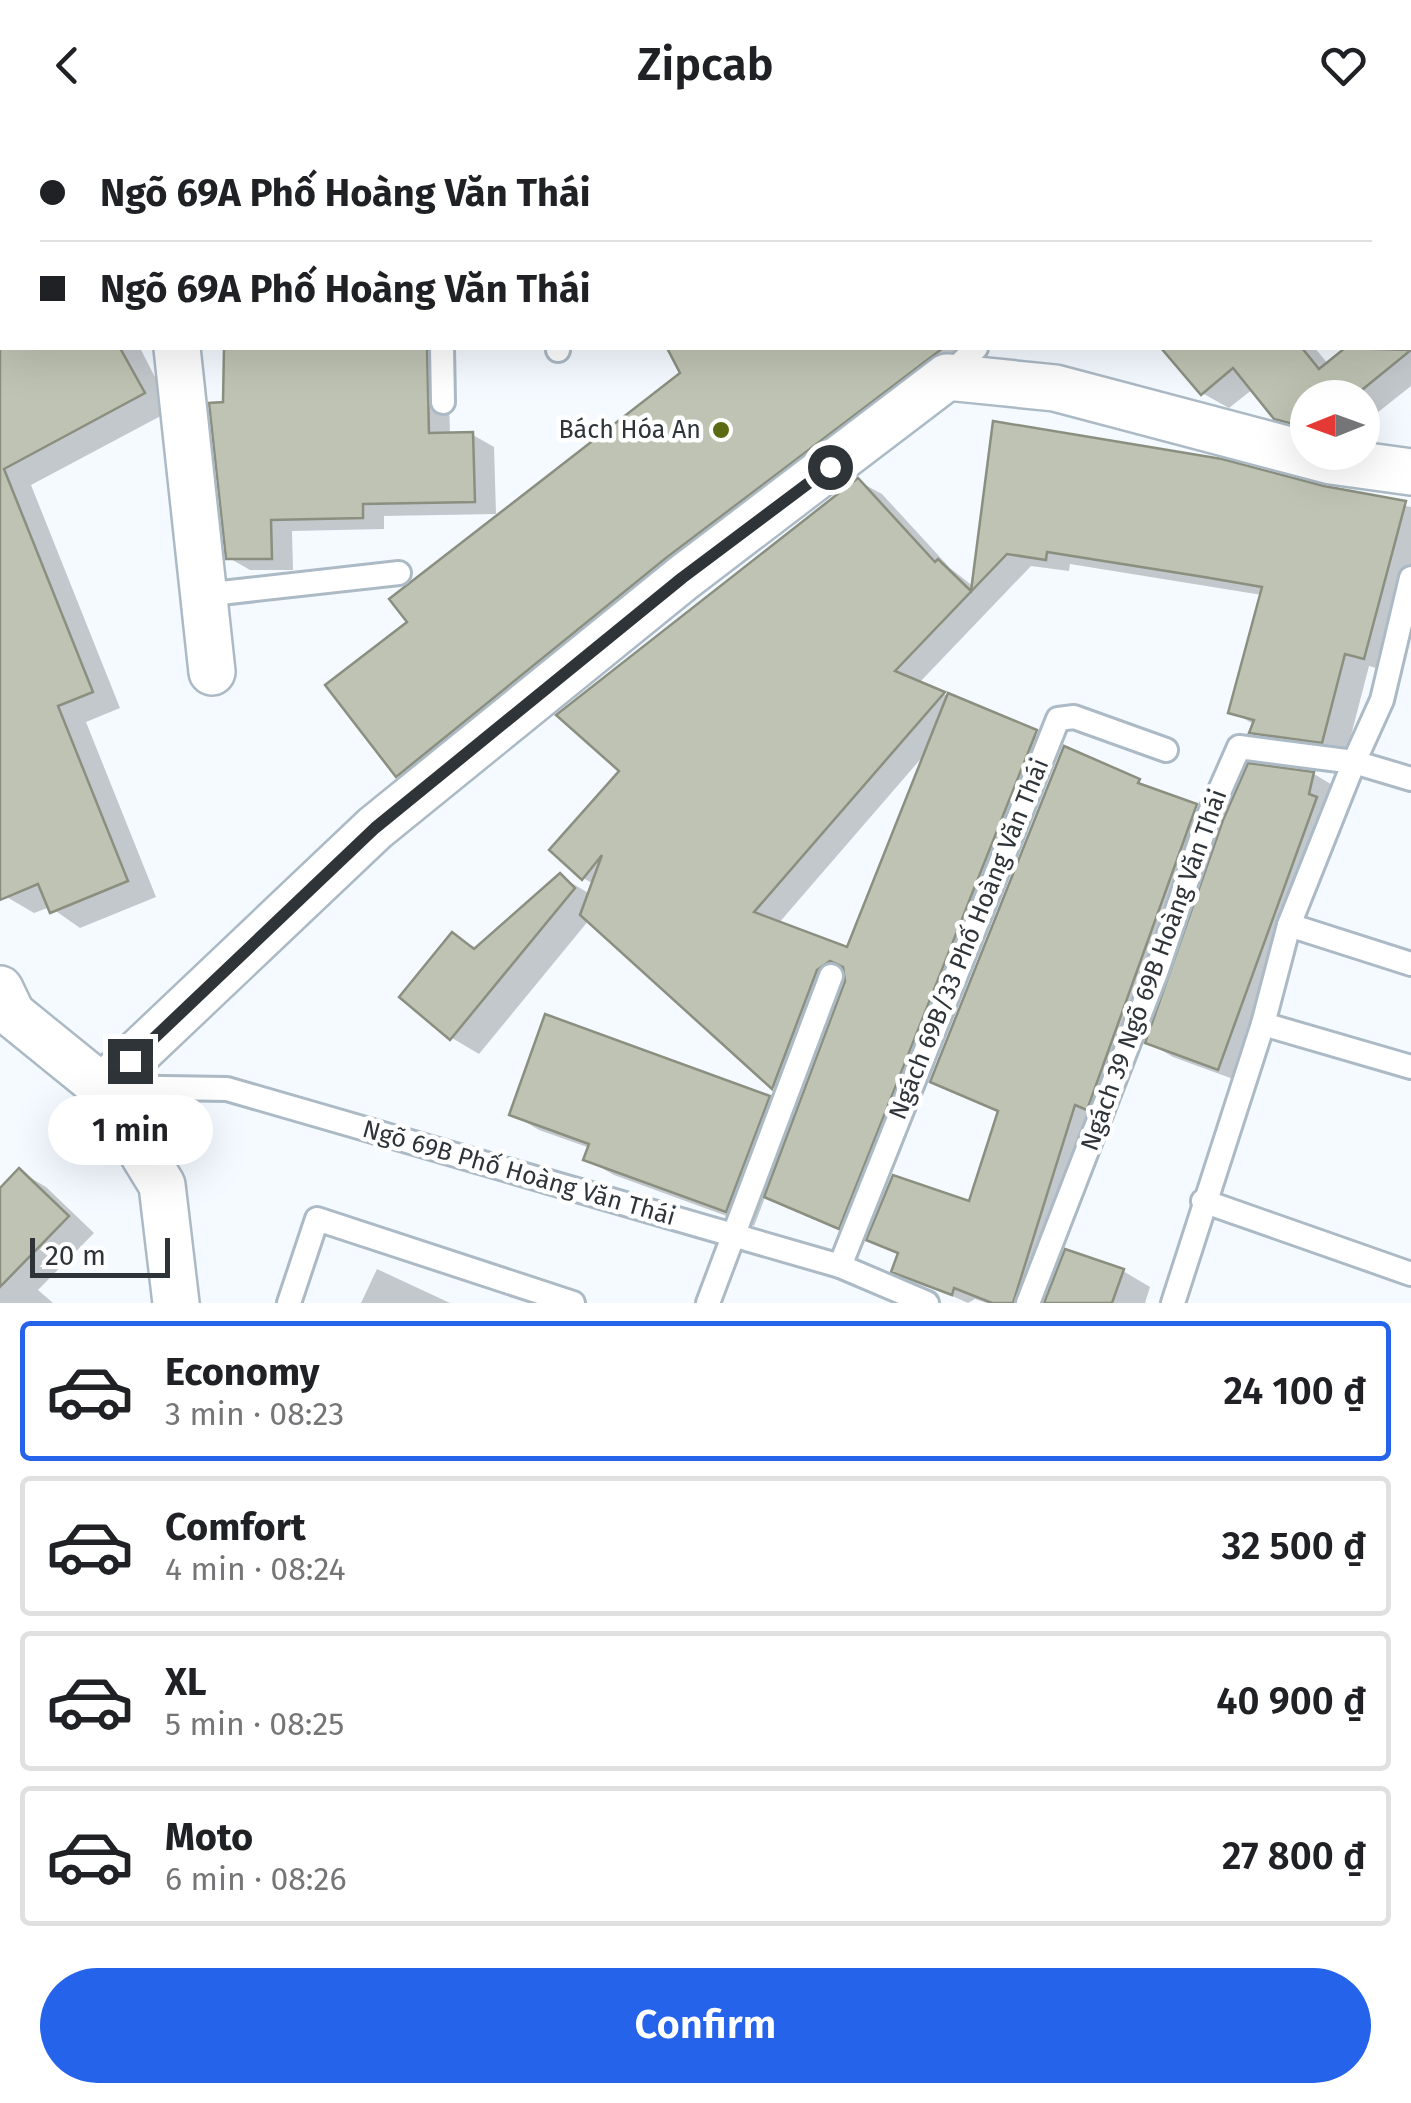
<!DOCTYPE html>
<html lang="en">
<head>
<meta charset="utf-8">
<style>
	:root { --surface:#fff; --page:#f6f6f6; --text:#202124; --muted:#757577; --line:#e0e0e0; --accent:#2563eb }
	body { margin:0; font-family:"Fira Sans",sans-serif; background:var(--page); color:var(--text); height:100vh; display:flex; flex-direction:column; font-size:38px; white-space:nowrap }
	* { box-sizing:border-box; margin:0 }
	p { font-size:32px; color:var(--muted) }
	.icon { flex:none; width:55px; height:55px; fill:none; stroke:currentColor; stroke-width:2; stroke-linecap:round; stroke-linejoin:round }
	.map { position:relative; height:1173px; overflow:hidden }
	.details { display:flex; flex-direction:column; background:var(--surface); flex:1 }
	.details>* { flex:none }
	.banner { position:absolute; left:0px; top:0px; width:1412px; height:220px; box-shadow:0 10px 40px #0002; display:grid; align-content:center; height:220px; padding:0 40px; background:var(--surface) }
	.needle { width:65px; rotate:269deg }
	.fabs { position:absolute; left:1290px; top:250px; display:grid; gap:20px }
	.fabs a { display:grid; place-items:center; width:90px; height:90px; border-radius:50%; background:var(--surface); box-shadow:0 10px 40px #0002; font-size:50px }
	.scale { position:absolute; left:30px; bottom:25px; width:140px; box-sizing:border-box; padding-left:10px; border:5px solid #2e3438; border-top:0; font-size:28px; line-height:35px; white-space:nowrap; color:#2e3438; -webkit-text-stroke:8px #fff; paint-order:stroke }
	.end { position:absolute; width:45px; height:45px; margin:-22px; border:12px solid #2e3438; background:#fff; box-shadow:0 0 0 5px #fff }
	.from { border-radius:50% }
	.bubble { position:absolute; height:70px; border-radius:35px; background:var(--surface); box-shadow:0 10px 40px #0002; font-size:32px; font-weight:600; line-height:70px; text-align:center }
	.banner b { display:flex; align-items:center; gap:35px; height:95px; font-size:38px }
	.banner b+b { border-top:2px solid var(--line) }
	.banner i { width:25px; height:25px; background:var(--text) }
	ul { padding:18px 0 0; list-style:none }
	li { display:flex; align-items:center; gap:30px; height:140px; margin:0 20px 15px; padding:0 20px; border:5px solid var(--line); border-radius:10px }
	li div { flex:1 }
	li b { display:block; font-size:38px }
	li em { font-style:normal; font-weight:600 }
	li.selected { border-color:var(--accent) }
	li>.icon { width:90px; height:90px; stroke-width:1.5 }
	.button { display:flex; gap:20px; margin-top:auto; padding:20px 40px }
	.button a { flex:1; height:115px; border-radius:60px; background:var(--accent); color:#fff; font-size:40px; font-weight:600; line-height:115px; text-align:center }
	header { display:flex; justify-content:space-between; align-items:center; height:130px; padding:0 40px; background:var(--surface); font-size:45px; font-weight:600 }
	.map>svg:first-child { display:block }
	.shadow { fill:#0003; fill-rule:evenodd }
	.building { fill:#bfc3b3; stroke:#8b8f80; stroke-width:2.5 }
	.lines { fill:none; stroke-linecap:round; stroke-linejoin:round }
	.lane-casing { stroke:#acbac6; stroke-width:28 }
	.street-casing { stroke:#acbac6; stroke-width:50 }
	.lane { stroke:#fff; stroke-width:22 }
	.street { stroke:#fff; stroke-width:45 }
	.route { stroke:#2e3438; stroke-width:12 }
	.poi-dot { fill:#5c6a14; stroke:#fff; stroke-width:4 }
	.labels { text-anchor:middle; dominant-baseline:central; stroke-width:9; stroke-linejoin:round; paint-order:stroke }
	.poi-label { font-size:25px; fill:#2e3438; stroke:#fff; text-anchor:end }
	.street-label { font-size:25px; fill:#2e3438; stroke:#fff }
</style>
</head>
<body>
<header><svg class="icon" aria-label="back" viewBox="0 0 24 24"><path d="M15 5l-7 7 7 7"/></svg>Zipcab<svg class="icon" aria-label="heart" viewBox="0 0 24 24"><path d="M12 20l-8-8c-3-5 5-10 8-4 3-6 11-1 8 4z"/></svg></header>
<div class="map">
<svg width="1411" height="1173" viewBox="0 0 1411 1173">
	<rect width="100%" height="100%" fill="#f4faff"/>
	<!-- shadow -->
	<g class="shadow">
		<polygon points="0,0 132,2 2,2 2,218 140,218 172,280 31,355 120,578 86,592 156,767 80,798 50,777 34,783 5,766 0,753"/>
		<polygon points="237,0 587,0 587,2 236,2"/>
		<polygon points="627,0 1043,0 1045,2 623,2"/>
		<polygon points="1315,0 1411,0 1411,256 1362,295 1362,268 1308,268 1308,304 1275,287 1253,259 1229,278 1202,263 1164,218 1315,218 1328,234 1349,218 1410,218 1410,2 1312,2"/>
		<polygon points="226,218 456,218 448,231 450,305 473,305 494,317 496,384 384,386 384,399 292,401 293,440 250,440 229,428"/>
		<polygon points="670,218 984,218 423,660 398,645 410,492 683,243"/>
		<path d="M 995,294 L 1411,377 L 1411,451 L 1387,541 L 1369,536 L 1346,625 L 1275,615 L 1252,602 L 1255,595 L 1231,581 L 1262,465 L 1070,434 L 1069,441 L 1031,436 L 919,553 L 1060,616 L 863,1110 L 766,1065 L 754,1096 L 614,1045 L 586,1029 L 590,1018 L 539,1000 L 512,984 L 769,968 L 798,985 L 850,846 L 841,853 L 796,970 L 774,957 L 589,790 L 479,924 L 452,908 L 403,867 L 453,805 L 478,819 L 560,746 L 590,764 L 594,754 L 583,748 L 623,641 L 858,351 L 882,364 L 950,438 L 974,457 ZM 925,624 L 849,820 L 778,794 Z"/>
		<polygon points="1065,619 1217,689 1038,1173 987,1173 975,1169 968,1173 894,1140 900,1125 870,1109 971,1074 1000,983 933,951"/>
		<polygon points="1250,636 1314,644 1339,659 1244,953 1173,927 1148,912"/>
		<polygon points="19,1041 46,1057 94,1103 38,1160 53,1173 0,1173 0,1058"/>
		<polygon points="1067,1122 1123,1141 1150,1157 1145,1173 1047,1173"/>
		<polygon points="377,1139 450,1173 361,1173"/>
	</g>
	<!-- building -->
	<g class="building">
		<polygon points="0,218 120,218 145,263 4,339 93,562 58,576 128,751 50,783 38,754 0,770"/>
		<polygon points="224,218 427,218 429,303 473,302 475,372 363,374 363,388 271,390 272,429 226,429 209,273 223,272"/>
		<polygon points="667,218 943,218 666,428 396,647 325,555 407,492 389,469 680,243"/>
		<polygon points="1161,218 1302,218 1319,239 1345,218 1411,220 1352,268 1308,268 1308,298 1274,289 1233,238 1201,265"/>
		<polygon points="993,291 1222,329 1324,356 1406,371 1364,529 1345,524 1322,613 1249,603 1254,590 1228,583 1262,457 1204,447 1047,422 1046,430 1007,424 895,541 945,562 754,782 847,817 948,563 1037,600 839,1099 764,1067 845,851 843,837 830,831 817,840 772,959 580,785 602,725 582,750 549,720 619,641 556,585 858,348 935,432 938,429 971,461"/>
		<polygon points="1064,616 1140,649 1138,653 1197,674 1087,980 1075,975 1013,1173 992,1173 954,1158 952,1165 891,1142 898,1123 866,1110 893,1045 969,1071 998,981 930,952"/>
		<polygon points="1248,633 1314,642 1309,664 1317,667 1218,940 1145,913 1223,690"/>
		<polygon points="560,743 575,758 450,910 399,867 452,802 474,819"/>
		<polygon points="545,884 770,966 726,1082 583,1030 589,1014 509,985"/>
		<polygon points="19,1038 69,1086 0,1157 0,1058"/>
		<polygon points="1065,1119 1124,1139 1112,1173 1044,1173"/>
	</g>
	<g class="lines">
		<!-- lane casing -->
		<g class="lane-casing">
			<g id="lane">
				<polyline points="1065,0 1066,2"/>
				<polyline points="1189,2 1192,0"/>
				<polyline points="442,218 443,272"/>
				<polyline points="558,218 558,220"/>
				<polyline points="947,247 976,218"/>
				<polyline points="1411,448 1382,570 1354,632 1411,649"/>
				<polyline points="203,465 399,443"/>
				<polyline points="1289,795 1411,834"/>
				<polyline points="1263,894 1411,937"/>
				<polyline points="103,957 227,959 840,1136 927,1173"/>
				<polyline points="1203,1071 1411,1144"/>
				<polyline points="840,1136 1058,589 1074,587 1166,620"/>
				<polyline points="289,1173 317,1089 573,1173"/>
				<polyline points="708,1173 831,846"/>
				<polyline points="1028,1173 1157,840 1209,685 1239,617 1354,632 1289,795 1263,894 1173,1173"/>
			</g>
		</g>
		<!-- street casing -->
		<g class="street-casing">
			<g id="street">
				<polyline points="140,0 141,2"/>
				<polyline points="177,218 212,542"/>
				<polyline points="0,859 12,884 102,957 162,1055 176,1173"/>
				<polyline points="102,957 375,698 683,448 947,247 1055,258 1331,331 1411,342"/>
			</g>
		</g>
		<!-- lane -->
		<use href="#lane" class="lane"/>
		<!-- street -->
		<use href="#street" class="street"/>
	</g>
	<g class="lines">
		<!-- route -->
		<polyline class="route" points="130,931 375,698 682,448 830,337"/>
	</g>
	<!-- markers -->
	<circle class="poi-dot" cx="721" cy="300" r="10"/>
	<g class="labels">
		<!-- poi labels -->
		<g class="poi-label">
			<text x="701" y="300">Bách Hóa An</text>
		</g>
		<!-- street labels -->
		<g class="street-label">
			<text transform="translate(969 809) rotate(-68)">Ngách 69B/33 Phố Hoàng Văn Thái</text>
			<text transform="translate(1154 840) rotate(-70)">Ngách 39 Ngõ 69B Hoàng Văn Thái</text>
			<text transform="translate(519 1043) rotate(16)">Ngõ 69B Phố Hoàng Văn Thái</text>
		</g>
	</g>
</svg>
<div class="fabs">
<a><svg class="needle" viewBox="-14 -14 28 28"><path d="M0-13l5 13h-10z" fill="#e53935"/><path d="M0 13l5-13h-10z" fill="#757577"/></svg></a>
</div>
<div class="scale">20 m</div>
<i class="end from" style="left:830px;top:337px"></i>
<i class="end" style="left:130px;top:931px"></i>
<div class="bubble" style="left:48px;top:965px;width:165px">1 min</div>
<div class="banner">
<b><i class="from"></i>Ngõ 69A Phố Hoàng Văn Thái</b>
<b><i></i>Ngõ 69A Phố Hoàng Văn Thái</b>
</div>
</div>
<section class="details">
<ul>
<li class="selected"><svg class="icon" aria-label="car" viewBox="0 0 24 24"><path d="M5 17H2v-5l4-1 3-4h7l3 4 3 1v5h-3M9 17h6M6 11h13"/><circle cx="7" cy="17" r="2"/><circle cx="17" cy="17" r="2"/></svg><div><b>Economy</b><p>3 min · 08:23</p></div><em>24 100 ₫</em></li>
<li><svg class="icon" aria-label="car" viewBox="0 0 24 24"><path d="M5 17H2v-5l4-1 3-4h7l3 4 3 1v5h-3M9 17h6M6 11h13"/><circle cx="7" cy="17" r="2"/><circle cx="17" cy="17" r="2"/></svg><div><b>Comfort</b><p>4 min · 08:24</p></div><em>32 500 ₫</em></li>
<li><svg class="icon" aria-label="car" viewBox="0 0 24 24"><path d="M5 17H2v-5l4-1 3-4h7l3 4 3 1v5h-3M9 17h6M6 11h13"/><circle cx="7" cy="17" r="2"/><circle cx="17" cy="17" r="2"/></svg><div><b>XL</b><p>5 min · 08:25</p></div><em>40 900 ₫</em></li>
<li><svg class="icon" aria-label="car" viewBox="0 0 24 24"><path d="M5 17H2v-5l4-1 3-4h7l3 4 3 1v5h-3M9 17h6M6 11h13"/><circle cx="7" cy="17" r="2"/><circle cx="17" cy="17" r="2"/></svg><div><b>Moto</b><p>6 min · 08:26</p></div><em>27 800 ₫</em></li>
</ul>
<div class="button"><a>Confirm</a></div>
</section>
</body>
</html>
